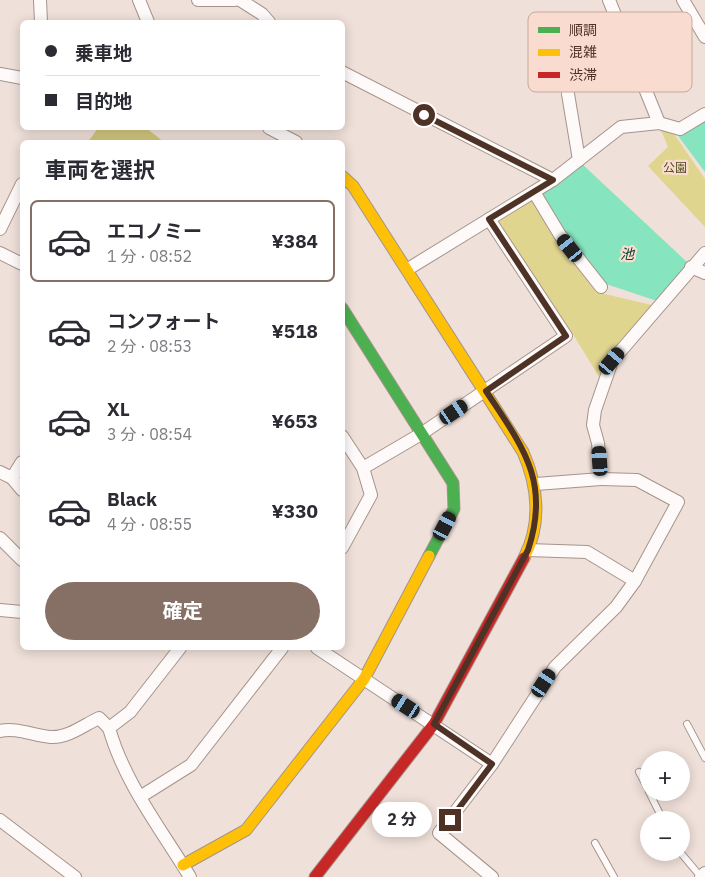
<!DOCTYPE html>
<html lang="ja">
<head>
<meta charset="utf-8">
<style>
	:root { --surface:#fff; --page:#f7f7f7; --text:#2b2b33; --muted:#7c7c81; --line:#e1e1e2; --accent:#866f65 }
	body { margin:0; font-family:"IBM Plex Sans","Noto Sans JP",sans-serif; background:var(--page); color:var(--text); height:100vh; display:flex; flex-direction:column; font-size:19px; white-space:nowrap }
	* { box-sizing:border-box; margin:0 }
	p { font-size:16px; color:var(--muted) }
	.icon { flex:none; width:28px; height:28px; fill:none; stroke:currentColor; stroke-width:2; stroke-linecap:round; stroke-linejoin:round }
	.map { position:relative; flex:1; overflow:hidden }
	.side { position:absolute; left:20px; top:140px; width:325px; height:510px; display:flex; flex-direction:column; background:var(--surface); border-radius:8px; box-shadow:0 2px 12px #0003 }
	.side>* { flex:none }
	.top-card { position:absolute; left:20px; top:20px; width:325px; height:110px; border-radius:8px; box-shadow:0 2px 12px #0003; display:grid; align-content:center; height:110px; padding:0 25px; background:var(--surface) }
	.buttons { position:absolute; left:640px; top:751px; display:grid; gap:10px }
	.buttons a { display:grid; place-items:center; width:50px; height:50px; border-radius:50%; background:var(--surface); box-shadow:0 2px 12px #0003; font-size:25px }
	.end { position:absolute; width:22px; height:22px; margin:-11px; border:6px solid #4e3226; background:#fff; box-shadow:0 0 0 2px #fff }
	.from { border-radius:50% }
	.bubble { position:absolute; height:35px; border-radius:18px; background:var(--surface); box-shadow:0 2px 12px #0003; font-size:16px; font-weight:700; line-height:35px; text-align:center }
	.car { position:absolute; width:15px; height:30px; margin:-15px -8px; border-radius:6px; box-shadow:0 0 4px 1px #0007; background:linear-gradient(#222 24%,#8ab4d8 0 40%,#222 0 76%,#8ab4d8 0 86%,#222 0) }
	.top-card b { display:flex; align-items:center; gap:18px; height:48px; font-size:19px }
	.top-card b+b { border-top:1px solid var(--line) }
	.top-card i { width:12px; height:12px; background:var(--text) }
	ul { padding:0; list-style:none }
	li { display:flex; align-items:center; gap:15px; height:82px; margin:0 10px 8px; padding:0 15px; border:2px solid transparent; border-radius:8px }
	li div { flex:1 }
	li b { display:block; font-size:19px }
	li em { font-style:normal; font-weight:700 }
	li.on { border-color:var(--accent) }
	li>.icon { width:45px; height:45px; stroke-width:1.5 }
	h2 { padding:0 25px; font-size:22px; line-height:60px }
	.button { display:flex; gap:10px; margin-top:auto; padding:10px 25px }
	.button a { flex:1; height:58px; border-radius:30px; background:var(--accent); color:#fff; font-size:20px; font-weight:700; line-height:58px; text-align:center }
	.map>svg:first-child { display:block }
	.green { fill:#e0d58f }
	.forest { fill:#d2c67c }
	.water { fill:#86e4be }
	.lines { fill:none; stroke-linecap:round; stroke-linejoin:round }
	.lane-casing { stroke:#a6948b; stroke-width:8 }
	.street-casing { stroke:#a6948b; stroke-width:14 }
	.fast-casing { stroke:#a6948b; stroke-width:13 }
	.slow-casing { stroke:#a6948b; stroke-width:13 }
	.jam-casing { stroke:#a6948b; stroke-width:13 }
	.lane { stroke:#fdfaf9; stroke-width:6 }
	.street { stroke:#fdfaf9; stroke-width:12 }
	.fast { stroke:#4caf50; stroke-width:11 }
	.slow { stroke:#ffc107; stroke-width:11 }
	.jam { stroke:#c62828; stroke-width:11 }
	.route { stroke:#4e3226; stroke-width:6 }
	.labels { text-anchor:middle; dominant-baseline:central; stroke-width:4.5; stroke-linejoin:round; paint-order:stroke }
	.park-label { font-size:12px; fill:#4e4b19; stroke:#f9dccf }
	.water-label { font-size:14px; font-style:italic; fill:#094733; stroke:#f9dccf }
	.key { fill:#f9dccf; stroke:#c6a99c; stroke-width:1 }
	.key-label { font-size:14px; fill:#4e3226 }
</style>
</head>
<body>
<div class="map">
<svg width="705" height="877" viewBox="0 0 705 877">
	<rect width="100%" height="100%" fill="#efe0d9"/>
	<!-- green -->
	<g class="green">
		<polygon points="660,128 672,131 705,179 705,227 648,166 668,147"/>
		<polygon points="532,198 555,239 596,292 652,305 609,357 601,380 571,331 494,221"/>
	</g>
	<!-- forest -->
	<polygon class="forest" points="98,128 146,128 164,142 88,142"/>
	<!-- water -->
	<g class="water">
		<polygon points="705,117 705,172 676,133"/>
		<polygon points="582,164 688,263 657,301 606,284 565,232 539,192 557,185"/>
	</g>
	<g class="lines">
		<!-- lane casing -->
		<g class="lane-casing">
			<g id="lane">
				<polyline points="687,724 705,758"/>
				<polyline points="639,772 649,791"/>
				<polyline points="649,792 663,820"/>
				<polyline points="595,843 614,877"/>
				<polyline points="680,852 701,877"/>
			</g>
		</g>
		<!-- street casing -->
		<g class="street-casing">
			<g id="street">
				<polyline points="40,0 41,22"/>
				<polyline points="139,0 148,22"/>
				<polyline points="198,0 235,0"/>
				<polyline points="240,0 262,14 269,22"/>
				<polyline points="609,0 659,123"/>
				<polyline points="683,0 705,37"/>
				<polyline points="342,72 553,180"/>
				<polyline points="0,74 22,78"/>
				<polyline points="568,94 579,160"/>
				<polyline points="269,128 296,142"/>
				<polyline points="534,192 560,235 601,287"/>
				<polyline points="0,229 22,184"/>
				<polyline points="0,253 22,264"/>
				<polyline points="691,267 705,273"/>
				<polyline points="408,269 553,180 621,127 659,123 680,129 705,114"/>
				<polyline points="342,436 363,468 371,495 342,548"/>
				<polyline points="363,468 421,434 566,336 489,219"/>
				<polyline points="0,472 12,478 22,462"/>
				<polyline points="12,478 22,490"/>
				<polyline points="536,484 601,479 598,443 593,425 595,410 612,361 705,253"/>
				<polyline points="0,538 22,560"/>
				<polyline points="528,550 587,552 635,581"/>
				<polyline points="0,610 22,612"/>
				<path d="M 180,648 L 130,712 L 109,728 C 124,782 161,829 190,877"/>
				<polyline points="317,648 492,764 555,667 616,607 635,581 678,502 637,480 601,479"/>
				<path d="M 0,731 C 17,727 34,736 51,737 C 68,738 84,725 99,718 L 109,728"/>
				<polyline points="140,797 191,765 282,648"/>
				<polyline points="0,820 75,877"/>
				<polyline points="492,877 439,833 492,764"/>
				<polyline points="701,877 705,873"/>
			</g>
		</g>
		<!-- fast casing -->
		<g class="fast-casing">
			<polyline id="fast" points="342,308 453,483 454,509 429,556"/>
		</g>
		<!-- slow casing -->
		<g class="slow-casing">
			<g id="slow">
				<path d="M 342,176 L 353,186 L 523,452 C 538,486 542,524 524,558"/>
				<polyline points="183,865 246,830 364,679 429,556"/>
			</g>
		</g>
		<!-- jam casing -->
		<g class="jam-casing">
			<polyline id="jam" points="315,877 434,724 524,558"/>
		</g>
		<!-- lane -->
		<use href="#lane" class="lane"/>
		<!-- street -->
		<use href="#street" class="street"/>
		<!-- fast -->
		<use href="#fast" class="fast"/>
		<!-- slow -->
		<use href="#slow" class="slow"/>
		<!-- jam -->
		<use href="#jam" class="jam"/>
	</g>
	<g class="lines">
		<!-- route -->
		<path class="route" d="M 424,115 L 553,180 L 489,219 L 566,336 L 486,391 C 522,446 551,481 528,550 L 434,724 L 492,764 L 450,820"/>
	</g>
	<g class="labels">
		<!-- park labels -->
		<g class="park-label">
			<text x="675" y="167">公園</text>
		</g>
		<!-- water labels -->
		<g class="water-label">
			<text x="627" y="254">池</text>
		</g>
	</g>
	<!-- legend -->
	<rect x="528" y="12" width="164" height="80" rx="8" class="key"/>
	<rect x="538" y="27" width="22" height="6" fill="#4caf50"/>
	<rect x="538" y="49" width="22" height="7" fill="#ffc107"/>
	<rect x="538" y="72" width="22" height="6" fill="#c62828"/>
	<g class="key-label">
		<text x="569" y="35">順調</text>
		<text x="569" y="57">混雑</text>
		<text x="569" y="80">渋滞</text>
	</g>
</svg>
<div class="buttons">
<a>+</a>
<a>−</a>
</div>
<i class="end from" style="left:424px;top:115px"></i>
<i class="end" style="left:450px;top:820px"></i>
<div class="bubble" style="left:372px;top:802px;width:60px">2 分</div>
<i class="car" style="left:570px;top:248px;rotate:322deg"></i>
<i class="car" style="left:612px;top:361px;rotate:40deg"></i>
<i class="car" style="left:454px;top:412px;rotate:56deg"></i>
<i class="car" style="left:600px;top:461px;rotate:356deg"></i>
<i class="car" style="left:445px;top:526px;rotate:28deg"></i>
<i class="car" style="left:544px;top:683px;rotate:33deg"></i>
<i class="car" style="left:406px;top:706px;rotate:303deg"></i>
<div class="top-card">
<b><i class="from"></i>乗車地</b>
<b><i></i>目的地</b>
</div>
<section class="side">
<h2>車両を選択</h2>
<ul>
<li class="on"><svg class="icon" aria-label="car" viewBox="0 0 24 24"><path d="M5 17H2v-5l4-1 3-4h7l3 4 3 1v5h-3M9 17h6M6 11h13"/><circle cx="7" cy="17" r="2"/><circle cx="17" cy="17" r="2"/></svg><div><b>エコノミー</b><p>1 分 · 08:52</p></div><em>¥384</em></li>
<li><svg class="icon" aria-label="car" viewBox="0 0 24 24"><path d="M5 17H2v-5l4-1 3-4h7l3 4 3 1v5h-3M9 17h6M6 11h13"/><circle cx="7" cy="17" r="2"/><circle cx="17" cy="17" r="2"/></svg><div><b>コンフォート</b><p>2 分 · 08:53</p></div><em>¥518</em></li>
<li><svg class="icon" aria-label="car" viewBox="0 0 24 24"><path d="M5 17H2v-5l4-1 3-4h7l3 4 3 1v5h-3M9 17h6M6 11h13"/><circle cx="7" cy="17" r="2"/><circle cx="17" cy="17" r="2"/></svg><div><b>XL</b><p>3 分 · 08:54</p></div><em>¥653</em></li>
<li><svg class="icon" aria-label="car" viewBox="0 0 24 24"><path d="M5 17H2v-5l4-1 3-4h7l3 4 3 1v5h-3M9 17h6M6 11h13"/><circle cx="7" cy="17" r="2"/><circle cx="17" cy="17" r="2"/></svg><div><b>Black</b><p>4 分 · 08:55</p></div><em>¥330</em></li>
</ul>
<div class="button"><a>確定</a></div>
</section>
</div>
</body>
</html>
